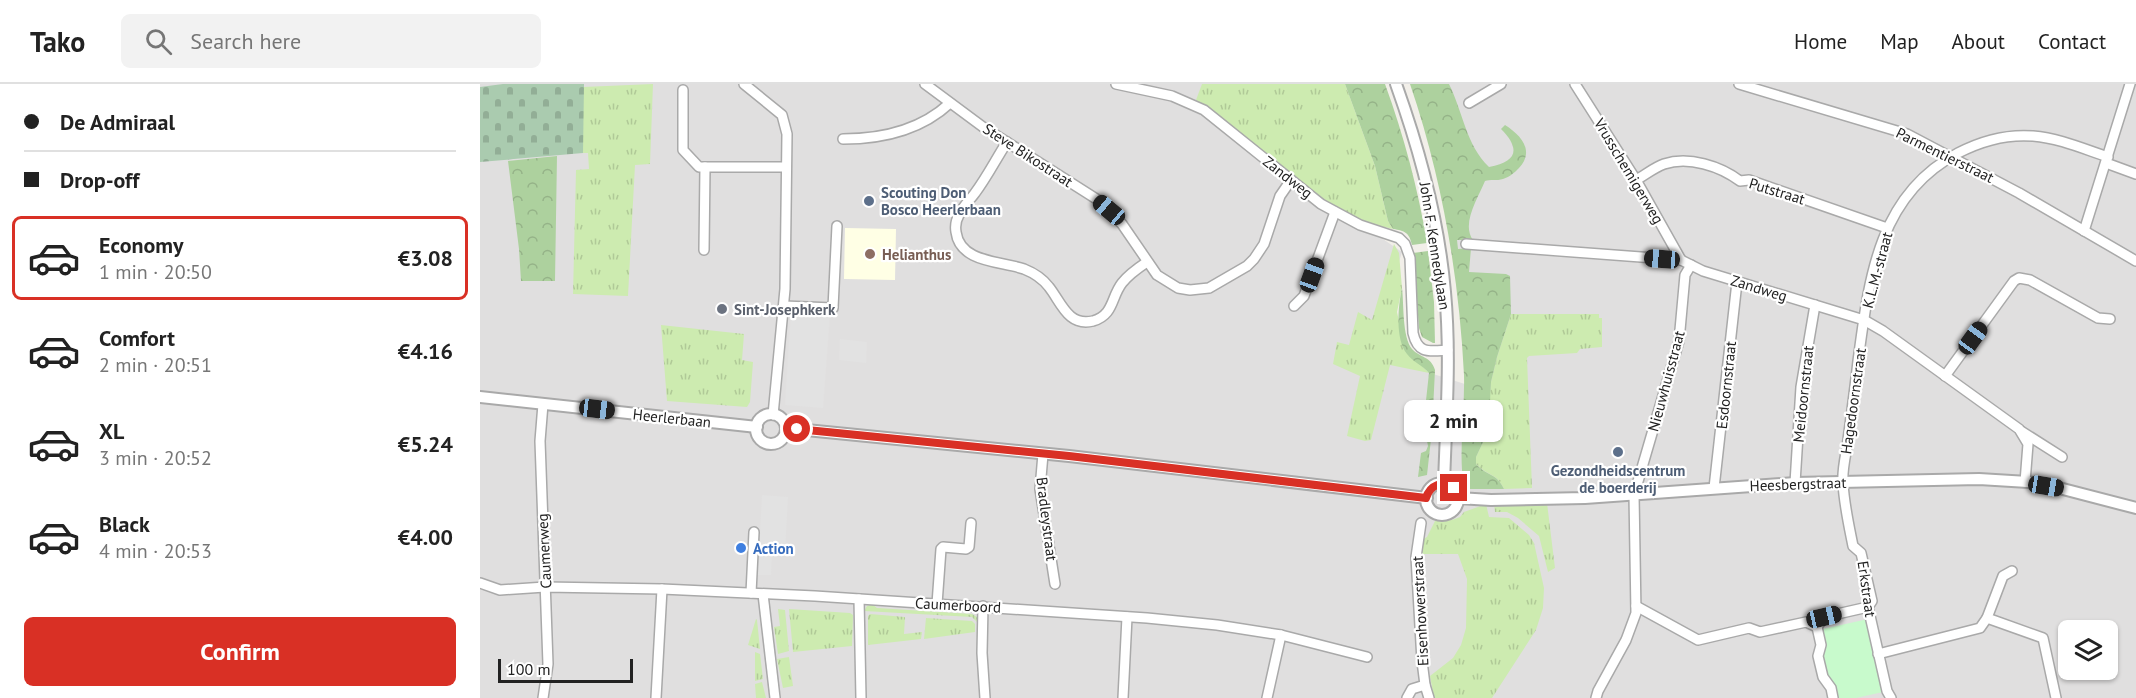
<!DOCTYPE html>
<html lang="en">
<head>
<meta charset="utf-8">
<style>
	:root { --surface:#fff; --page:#f2f2f2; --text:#222; --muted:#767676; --line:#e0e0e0; --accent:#d93025 }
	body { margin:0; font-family:"PT Sans",sans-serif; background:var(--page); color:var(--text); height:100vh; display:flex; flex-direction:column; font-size:22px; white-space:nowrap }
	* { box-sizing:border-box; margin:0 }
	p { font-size:20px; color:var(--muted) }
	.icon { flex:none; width:33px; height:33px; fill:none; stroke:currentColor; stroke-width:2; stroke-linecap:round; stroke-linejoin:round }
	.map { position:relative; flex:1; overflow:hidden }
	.panel { display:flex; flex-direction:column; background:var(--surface); width:480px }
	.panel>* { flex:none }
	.top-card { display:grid; align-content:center; height:132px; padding:0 24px; background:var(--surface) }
	.tools { position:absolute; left:1578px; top:536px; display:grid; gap:12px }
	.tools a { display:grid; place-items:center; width:60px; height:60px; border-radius:9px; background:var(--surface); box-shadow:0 2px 4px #0004; font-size:30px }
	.scale { position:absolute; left:18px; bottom:15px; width:135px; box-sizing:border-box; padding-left:6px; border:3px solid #222; border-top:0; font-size:16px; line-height:21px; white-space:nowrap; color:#222; -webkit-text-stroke:4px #fff; paint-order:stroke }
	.end { position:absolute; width:27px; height:27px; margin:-14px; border:8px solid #d93025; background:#fff; box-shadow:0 0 0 3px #fff }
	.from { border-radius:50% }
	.bubble { position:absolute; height:42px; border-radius:9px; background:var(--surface); box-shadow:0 2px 4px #0004; font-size:20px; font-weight:800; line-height:42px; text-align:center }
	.car { position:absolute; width:18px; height:36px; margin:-18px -9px; border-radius:8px; box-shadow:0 0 4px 2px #0007; background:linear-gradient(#222 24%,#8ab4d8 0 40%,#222 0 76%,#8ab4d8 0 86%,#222 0) }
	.top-card b { display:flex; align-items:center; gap:21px; height:57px; font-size:22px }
	.top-card b+b { border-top:2px solid var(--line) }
	.top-card i { width:15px; height:15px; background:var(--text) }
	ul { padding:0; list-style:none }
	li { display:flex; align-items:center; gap:18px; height:84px; margin:0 12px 9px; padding:0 12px; border:3px solid transparent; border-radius:9px }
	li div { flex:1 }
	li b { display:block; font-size:22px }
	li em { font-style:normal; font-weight:800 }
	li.current { border-color:var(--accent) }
	li>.icon { width:54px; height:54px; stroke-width:1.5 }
	.primary-button { display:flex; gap:12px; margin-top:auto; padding:12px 24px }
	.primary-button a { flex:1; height:69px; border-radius:9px; background:var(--accent); color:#fff; font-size:24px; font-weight:800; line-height:69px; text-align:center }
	header { display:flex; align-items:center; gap:36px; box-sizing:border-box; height:84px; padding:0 30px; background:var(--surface); border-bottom:2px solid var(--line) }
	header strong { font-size:28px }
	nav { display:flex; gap:33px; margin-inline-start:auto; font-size:21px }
	.search { width:420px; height:54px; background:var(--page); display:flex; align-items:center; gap:15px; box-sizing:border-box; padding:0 21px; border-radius:9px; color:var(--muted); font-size:22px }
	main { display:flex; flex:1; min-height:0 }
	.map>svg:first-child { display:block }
	.residential { fill:#e0dfdf; fill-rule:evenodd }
	.education { fill:#ffffe5 }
	.grass { fill:url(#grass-tufts) }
	.forest { fill:url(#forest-crowns) }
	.cemetery { fill:url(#cemetery-stones) }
	.park { fill:#c8facc }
	.parking { fill:#e2e2e2 }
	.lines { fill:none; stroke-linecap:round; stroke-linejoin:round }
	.minor-casing { stroke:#a9a9a9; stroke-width:12 }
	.tertiary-casing { stroke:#a9a9a9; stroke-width:14 }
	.minor { stroke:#fff; stroke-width:9 }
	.tertiary { stroke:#fff; stroke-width:10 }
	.route { stroke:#d93025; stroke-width:8 }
	.service-dot { fill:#5c6f8a; stroke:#fff; stroke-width:2 }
	.education-dot { fill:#8d6e63; stroke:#fff; stroke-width:2 }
	.worship-dot { fill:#6b7280; stroke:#fff; stroke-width:2 }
	.shop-dot { fill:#3f7fe0; stroke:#fff; stroke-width:2 }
	.labels { text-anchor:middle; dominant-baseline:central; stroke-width:4.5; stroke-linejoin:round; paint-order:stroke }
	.street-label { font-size:15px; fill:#222; stroke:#fff }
	.service-label { font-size:15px; font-weight:bold; fill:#4e5e75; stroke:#fff; text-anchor:start }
	.education-label { font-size:15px; font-weight:bold; fill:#785e54; stroke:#fff; text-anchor:start }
	.worship-label { font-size:15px; font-weight:bold; fill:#5b616d; stroke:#fff; text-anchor:start }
	.shop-label { font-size:15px; font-weight:bold; fill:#366cbe; stroke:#fff; text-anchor:start }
</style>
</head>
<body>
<header>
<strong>Tako</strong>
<div class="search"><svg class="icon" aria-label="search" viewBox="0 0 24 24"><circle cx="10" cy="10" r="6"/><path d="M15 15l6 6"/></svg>Search here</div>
<nav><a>Home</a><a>Map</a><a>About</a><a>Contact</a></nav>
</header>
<main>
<section class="panel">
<div class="top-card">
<b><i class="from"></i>De Admiraal</b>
<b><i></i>Drop-off</b>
</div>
<ul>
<li class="current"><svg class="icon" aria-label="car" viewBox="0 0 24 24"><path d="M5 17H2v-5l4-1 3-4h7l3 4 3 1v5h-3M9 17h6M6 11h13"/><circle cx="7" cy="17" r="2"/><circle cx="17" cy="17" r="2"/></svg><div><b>Economy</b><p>1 min · 20:50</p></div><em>€3.08</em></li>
<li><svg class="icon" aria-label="car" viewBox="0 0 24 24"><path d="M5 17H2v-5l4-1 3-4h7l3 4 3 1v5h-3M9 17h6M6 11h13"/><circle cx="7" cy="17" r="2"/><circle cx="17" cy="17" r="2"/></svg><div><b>Comfort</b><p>2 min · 20:51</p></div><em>€4.16</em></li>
<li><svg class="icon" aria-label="car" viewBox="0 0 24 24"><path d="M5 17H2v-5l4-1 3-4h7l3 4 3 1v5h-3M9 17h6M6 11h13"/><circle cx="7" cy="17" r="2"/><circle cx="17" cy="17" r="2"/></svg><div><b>XL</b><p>3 min · 20:52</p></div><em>€5.24</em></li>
<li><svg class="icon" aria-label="car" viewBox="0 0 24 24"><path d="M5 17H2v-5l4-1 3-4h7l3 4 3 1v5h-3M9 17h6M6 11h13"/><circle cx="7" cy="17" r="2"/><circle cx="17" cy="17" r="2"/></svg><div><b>Black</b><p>4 min · 20:53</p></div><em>€4.00</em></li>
</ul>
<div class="primary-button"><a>Confirm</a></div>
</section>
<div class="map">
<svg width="1656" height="614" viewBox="0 0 1656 614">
	<defs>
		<pattern id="grass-tufts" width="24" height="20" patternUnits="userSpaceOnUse" patternTransform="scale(1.5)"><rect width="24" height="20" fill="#cdebb0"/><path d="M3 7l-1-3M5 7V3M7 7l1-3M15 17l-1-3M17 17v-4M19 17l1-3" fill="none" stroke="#b0c997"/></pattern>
		<pattern id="forest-crowns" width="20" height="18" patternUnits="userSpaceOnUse" patternTransform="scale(1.5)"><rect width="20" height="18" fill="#add19e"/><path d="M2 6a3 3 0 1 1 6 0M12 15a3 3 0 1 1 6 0" fill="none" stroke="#95b388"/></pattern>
		<pattern id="cemetery-stones" width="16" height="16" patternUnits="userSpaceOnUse" patternTransform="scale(1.5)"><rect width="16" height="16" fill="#aacbaf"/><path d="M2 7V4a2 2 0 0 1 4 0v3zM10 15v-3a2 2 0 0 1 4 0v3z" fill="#92ae96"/></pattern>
	</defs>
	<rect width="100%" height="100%" fill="#f2efe9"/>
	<!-- residential -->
	<path class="residential" d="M 0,0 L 845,0 L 869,132 L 922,168 L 896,251 L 931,283 L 988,301 L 993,248 L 937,0 L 1656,0 L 1656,614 L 0,614 ZM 1588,546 L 1628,546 L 1628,585 L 1588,585 Z"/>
	<!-- education -->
	<polygon class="education" points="365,144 416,145 415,196 364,195"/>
	<!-- grass -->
	<g class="grass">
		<polygon points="173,0 170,80 155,81 148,212 93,210 96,86 109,85 108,69 103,69 103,3"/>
		<polygon points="722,0 865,0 895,82 908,137 913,145 891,140 850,121 746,37 716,16"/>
		<polygon points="914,160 919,169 922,204 917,228 920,242 932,275 940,280 949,289 910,281 891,356 885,357 867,352 880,292 853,280 857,258 869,261 878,228 892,236"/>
		<path d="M 1031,230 L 1119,230 L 1119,234 L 1122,234 L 1122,263 L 1100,265 L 1097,269 L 1049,272 L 1047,274 L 1052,404 L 1024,405 C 1016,388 1007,392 996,380 L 996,373 L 1006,352 L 1011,298 L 1017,273 Z"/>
		<polygon points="181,241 264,250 262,276 273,278 270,318 267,323 187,317"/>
		<polygon points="1067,419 1075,484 1068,488 1059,452 1038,434 1027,428 1015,428 1014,420"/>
		<polygon points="1006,420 1009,433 1029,434 1049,451 1054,459 1064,504 1063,524 1056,546 1012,614 954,614 950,592 973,574 981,561 986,544 987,495 978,470 940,470 943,455 947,453 955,437 972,436 980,433 984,428"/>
		<polygon points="392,520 397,524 492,530 497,533 498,539 492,533 384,527 387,522"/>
		<polygon points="298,525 305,526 309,567 298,570 294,543 300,542"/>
		<polygon points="309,525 370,529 373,531 372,562 313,568"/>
		<polygon points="390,530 425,533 424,550 442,548 441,555 388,561 388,532"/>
		<polygon points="446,534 492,537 495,540 495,548 444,555"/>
		<polygon points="276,535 277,536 280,565 268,561"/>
		<polygon points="275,568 280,570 283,595 275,597"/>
		<polygon points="309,573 313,602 303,604 297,575"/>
		<polygon points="282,598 286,614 276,614 275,600"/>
	</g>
	<!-- forest -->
	<g class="forest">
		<path d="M 865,0 L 905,0 C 924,52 938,105 947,159 L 932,161 C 929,148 925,147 913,145 L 908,137 L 895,82 Z"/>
		<path d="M 930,0 L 969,0 C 983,28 986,61 1009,83 C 1037,78 1041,65 1021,45 L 1025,41 C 1041,51 1055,67 1039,84 C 1035,88 1030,93 1023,95 C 1017,97 1010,95 1005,97 C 998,114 981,140 993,156 L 977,156 L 978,165 L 991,164 L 989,188 L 1026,190 L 1030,192 L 1031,230 L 1017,273 L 1011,298 L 1009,337 L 1006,352 L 996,373 L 996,380 C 1006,392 1016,388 1024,405 L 984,405 C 978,368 985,328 984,291 C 979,192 962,94 930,0 Z"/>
		<polygon points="77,72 75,197 41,197 39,165 28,77"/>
		<polygon points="948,167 954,218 955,259 953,259 942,253 939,244 933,169"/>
		<path d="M 922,204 C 924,219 922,253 932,265 C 940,274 951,272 955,286 L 952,346 L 947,391 L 938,393 L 941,369 L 946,367 L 948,362 L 947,357 L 942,353 L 949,289 C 942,281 933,278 927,270 C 915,255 918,222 922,204 Z"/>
	</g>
	<!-- cemetery -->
	<polygon class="cemetery" points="23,0 104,0 103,69 0,78 0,3"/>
	<!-- park -->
	<polygon class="park" points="1388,535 1403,608 1376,614 1357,614 1353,599 1348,592 1343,573 1346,564 1343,545"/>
	<!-- parking -->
	<g class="parking">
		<polygon points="311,227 350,230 343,324 305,321"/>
		<polygon points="360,255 387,258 386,279 359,276"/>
		<polygon points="282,411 308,413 305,469 292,468 291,491 278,491"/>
	</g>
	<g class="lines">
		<!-- minor casing -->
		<g class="minor-casing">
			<g id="minor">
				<polyline points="264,0 302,31 307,50 305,205 293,331"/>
				<polyline points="445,0 503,43 618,116 642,140 677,191 698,204 710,206 729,204 767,182 774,175 784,160 800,112 811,96"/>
				<path d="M 636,0 L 692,12 L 724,26 L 841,120 L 880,141 L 919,154 L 925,160 L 930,174 L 933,249 C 938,271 950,267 968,266"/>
				<polyline points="1095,0 1156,96 1201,176"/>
				<polyline points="1259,0 1427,50 1539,109 1656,177"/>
				<polyline points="203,6 203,66 219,83 306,83"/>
				<polyline points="989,19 1021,0"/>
				<path d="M 363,55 C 402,55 441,46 470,19"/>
				<path d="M 527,58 C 516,75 507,93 495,109 C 490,116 483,122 479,131 C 476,136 475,142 476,148 C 480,179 521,177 544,185 C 554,189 563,195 569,203 C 581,218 588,243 613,237 C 634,231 631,213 642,199 C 649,190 658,184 667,178"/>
				<polyline points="1626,79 1656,90"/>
				<path d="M 1156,96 C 1165,91 1175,83 1184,80 C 1209,72 1240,82 1260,97 L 1269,96 L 1407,144"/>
				<polyline points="1604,147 1650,0"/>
				<polyline points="986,160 1201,176 1223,187 1384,236 1403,247 1539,345 1548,360 1545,398"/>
				<polyline points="224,166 225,83"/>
				<polyline points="304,222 353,224 357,142"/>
				<polyline points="814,222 824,212 855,128"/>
				<polyline points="1465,292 1534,197 1539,194 1550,196 1618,234 1630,235"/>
				<polyline points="63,320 60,357 68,580 63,614"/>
				<polyline points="1541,347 1582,373"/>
				<polyline points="563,370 560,405 575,500"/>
				<polyline points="1315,399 1321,303 1335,221"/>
				<polyline points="1234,404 1257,198"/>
				<polyline points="941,439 936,473 942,577 945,601 949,614"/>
				<polyline points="1532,487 1523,492 1507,534 1563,554 1576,614"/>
				<polyline points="0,499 20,506 65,503 182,505 335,512 667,534 737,541 801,551 887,573"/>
				<polyline points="271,509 274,448"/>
				<polyline points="283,510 295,614"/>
				<polyline points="379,515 381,614"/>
				<polyline points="457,520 461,465 463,463 486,465 489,463 491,439"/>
				<polyline points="503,522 502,569 505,614"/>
				<polyline points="1156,522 1218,556 1269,544 1280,548 1326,538 1337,543 1344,533 1388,523"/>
				<polyline points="1337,543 1341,561 1338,572 1343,593 1351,604 1353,614"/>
				<polyline points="1398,570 1500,544 1507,534"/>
				<polyline points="176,614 182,505"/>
				<polyline points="643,614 647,533"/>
				<polyline points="787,614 801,551"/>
				<polyline points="927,614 932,605 945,601"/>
				<polyline points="1116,614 1118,607 1146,556 1156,529 1154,411 1199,257 1205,191 1211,181"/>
				<path d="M 1411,614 L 1407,607 L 1388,523 L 1392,517 L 1381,469 L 1373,462 C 1369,442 1364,420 1363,399 C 1362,387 1365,374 1367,363 C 1371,334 1375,305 1378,277 C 1389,195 1398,111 1478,69 C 1501,57 1527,50 1553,52 C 1579,54 1604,65 1628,73"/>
			</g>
		</g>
		<!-- tertiary casing -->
		<g class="tertiary-casing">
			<g id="tertiary">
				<path d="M 916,0 C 940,67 959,137 965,208 C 971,272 966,336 964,400"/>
				<polyline points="0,313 277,343"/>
				<circle cx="291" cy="345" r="15"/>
				<polyline points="306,344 589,372 947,414"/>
				<circle cx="962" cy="415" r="16"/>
				<polyline points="978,414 1011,416 1105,414 1315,399 1499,395 1548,398 1579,404 1656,424"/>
			</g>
		</g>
		<!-- minor -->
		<use href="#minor" class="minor"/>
		<!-- tertiary -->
		<use href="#tertiary" class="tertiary"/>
	</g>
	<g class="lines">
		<!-- route -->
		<path class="route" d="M 317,345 L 589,372 L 946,414 C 950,401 962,396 974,404"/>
	</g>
	<!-- markers -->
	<g class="service-dot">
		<circle cx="389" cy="117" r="6"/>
		<circle cx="1138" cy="368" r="6"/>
	</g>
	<circle class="education-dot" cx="390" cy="170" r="6"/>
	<circle class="worship-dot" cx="242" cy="225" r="6"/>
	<circle class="shop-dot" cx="261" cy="464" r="6"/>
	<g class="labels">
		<!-- street labels -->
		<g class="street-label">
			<text transform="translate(548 71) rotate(33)">Steve Bikostraat</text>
			<text transform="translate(1465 71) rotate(26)">Parmentierstraat</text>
			<text transform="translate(1149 87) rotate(59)">Vrusschemigerweg</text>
			<text transform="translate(808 93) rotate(38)">Zandweg</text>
			<text transform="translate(1297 107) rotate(17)">Putstraat</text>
			<text transform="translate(955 162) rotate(81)">John F. Kennedylaan</text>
			<text transform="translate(1397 186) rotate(-75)">K.L.M.-straat</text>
			<text transform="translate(1279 204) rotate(17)">Zandweg</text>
			<text transform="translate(1186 297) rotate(-75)">Nieuwhuisstraat</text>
			<text transform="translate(1246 301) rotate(-84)">Esdoornstraat</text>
			<text transform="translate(1323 310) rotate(-84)">Meidoornstraat</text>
			<text transform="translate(1373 317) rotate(-82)">Hagedoornstraat</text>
			<text transform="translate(192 334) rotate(6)">Heerlerbaan</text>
			<text transform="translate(1318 400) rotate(-2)">Heesbergstraat</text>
			<text transform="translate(567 435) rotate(83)">Bradleystraat</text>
			<text transform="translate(64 467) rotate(-93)">Caumerweg</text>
			<text transform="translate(1387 505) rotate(82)">Erkstraat</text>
			<text transform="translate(478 521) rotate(3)">Caumerboord</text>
			<text transform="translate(940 527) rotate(-93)">Eisenhowerstraat</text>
		</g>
		<!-- service labels -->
		<g class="service-label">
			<text x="401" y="108">Scouting Don<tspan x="401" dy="17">Bosco Heerlerbaan</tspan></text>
			<text x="1138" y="386" text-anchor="middle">Gezondheidscentrum<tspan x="1138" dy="17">de boerderij</tspan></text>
		</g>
		<!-- education labels -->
		<g class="education-label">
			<text x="402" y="170">Helianthus</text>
		</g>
		<!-- worship labels -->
		<g class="worship-label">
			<text x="254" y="225">Sint-Josephkerk</text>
		</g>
		<!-- shop labels -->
		<g class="shop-label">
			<text x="273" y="464">Action</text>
		</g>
	</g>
</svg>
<div class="tools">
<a><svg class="icon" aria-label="layers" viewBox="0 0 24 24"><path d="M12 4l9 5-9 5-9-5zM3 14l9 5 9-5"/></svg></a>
</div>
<div class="scale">100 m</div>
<i class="end from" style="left:317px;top:345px"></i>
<i class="end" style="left:974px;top:404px"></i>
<div class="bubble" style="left:924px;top:316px;width:99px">2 min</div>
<i class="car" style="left:629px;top:126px;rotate:310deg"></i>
<i class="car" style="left:1182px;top:175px;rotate:274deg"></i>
<i class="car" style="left:832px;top:191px;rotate:20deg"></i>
<i class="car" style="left:1493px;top:254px;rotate:36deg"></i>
<i class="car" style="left:117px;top:325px;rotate:97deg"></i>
<i class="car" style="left:1566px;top:402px;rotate:99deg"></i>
<i class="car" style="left:1344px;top:533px;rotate:77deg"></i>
</div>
</main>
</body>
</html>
